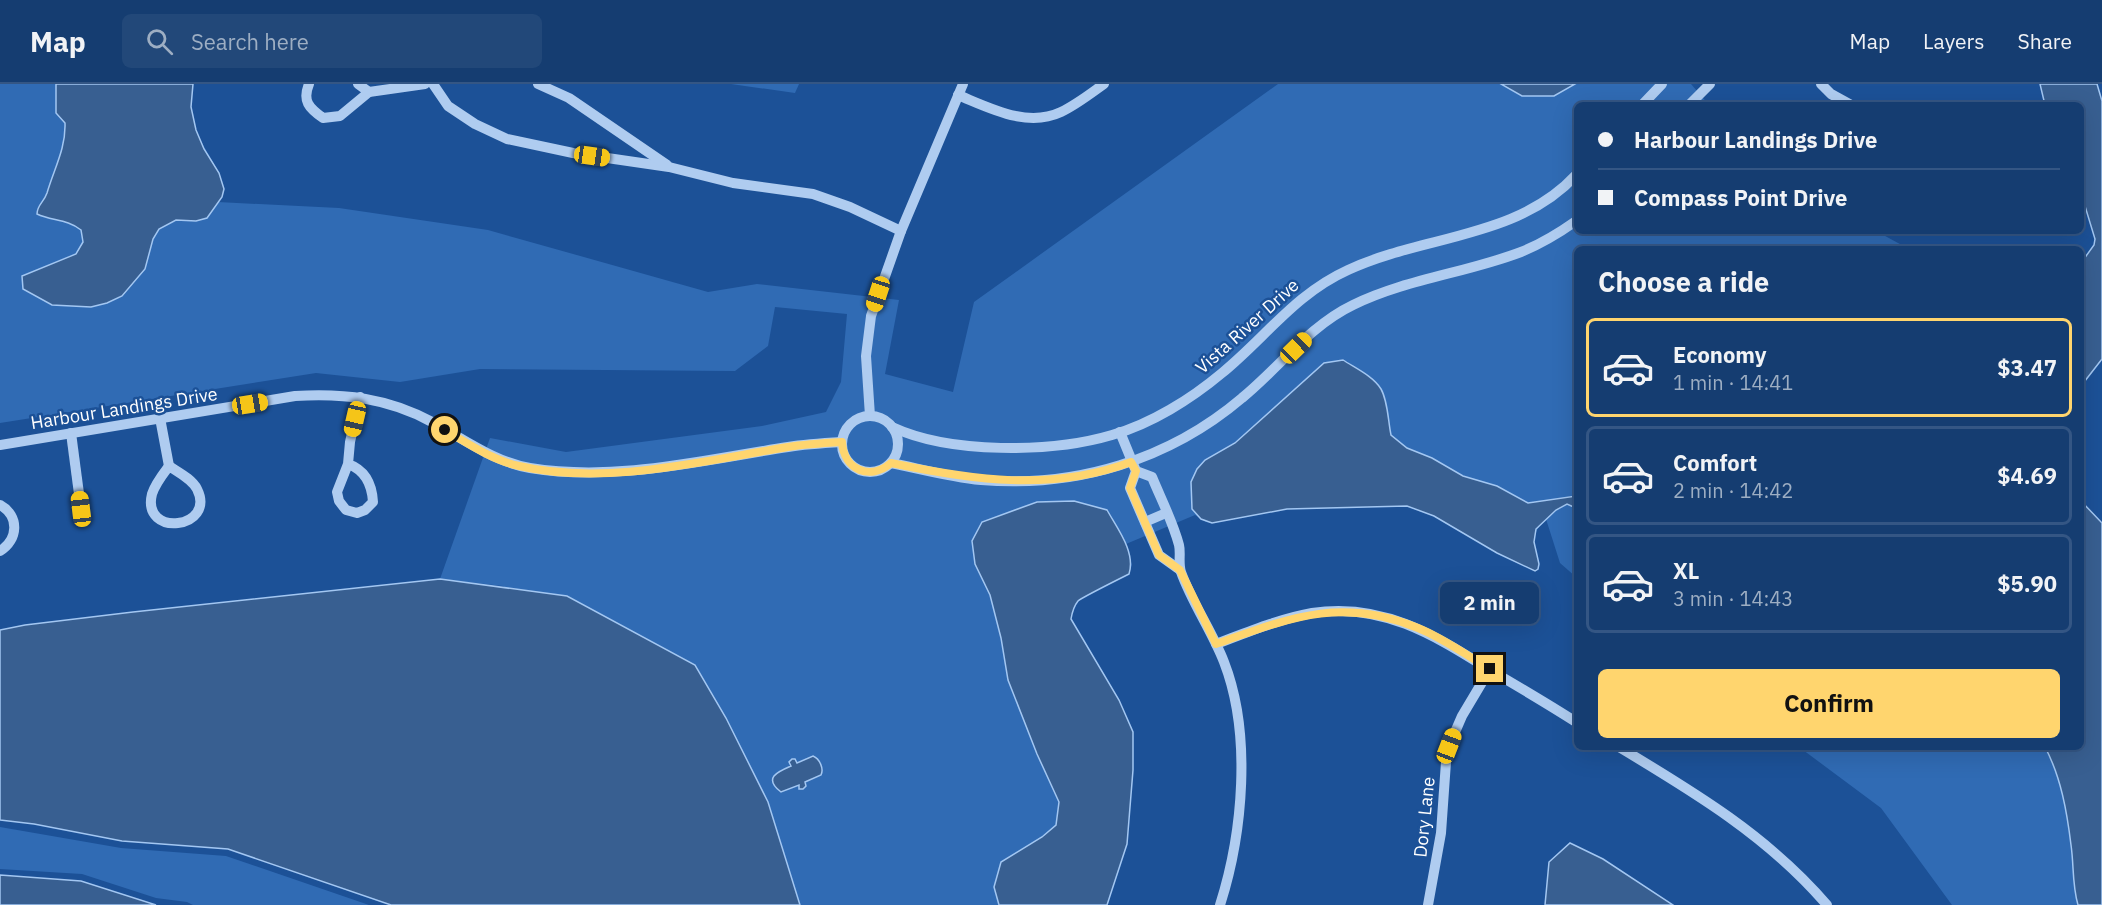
<!DOCTYPE html>
<html lang="en">
<head>
<meta charset="utf-8">
<style>
	:root { --surface:#153d71; --page:#224879; --text:#f1f3f6; --muted:#9daec3; --line:#345684; --accent:#ffd56e }
	body { margin:0; font-family:"IBM Plex Sans",sans-serif; background:var(--page); color:var(--text); height:100vh; display:flex; flex-direction:column; font-size:22px; white-space:nowrap }
	* { box-sizing:border-box; margin:0 }
	p { font-size:20px; color:var(--muted) }
	.icon { flex:none; width:33px; height:33px; fill:none; stroke:currentColor; stroke-width:2; stroke-linecap:round; stroke-linejoin:round }
	.map { position:relative; flex:1; overflow:hidden }
	.drawer { position:absolute; left:1574px; top:162px; width:510px; height:504px; display:flex; flex-direction:column; background:var(--surface); border-radius:9px; box-shadow:0 6px 24px #0002,0 0 0 2px var(--line) }
	.drawer>* { flex:none }
	.hud { position:absolute; left:1574px; top:18px; width:510px; height:132px; border-radius:9px; box-shadow:0 6px 24px #0002,0 0 0 2px var(--line); display:grid; align-content:center; height:132px; padding:0 24px; background:var(--surface) }
	.end { position:absolute; width:27px; height:27px; margin:-14px; border:8px solid #ffd56e; background:#111; box-shadow:0 0 0 3px #111 }
	.from { border-radius:50% }
	.bubble { position:absolute; height:42px; border-radius:9px; background:var(--surface); box-shadow:0 6px 24px #0002,0 0 0 2px var(--line); font-size:20px; font-weight:700; line-height:42px; text-align:center }
	.car { position:absolute; width:18px; height:36px; margin:-18px -9px; border-radius:8px; box-shadow:0 0 4px 2px #0007; background:linear-gradient(#f5c518 24%,#345 0 40%,#f5c518 0 76%,#345 0 86%,#f5c518 0) }
	.hud b { display:flex; align-items:center; gap:21px; height:57px; font-size:22px }
	.hud b+b { border-top:2px solid var(--line) }
	.hud i { width:15px; height:15px; background:var(--text) }
	ul { padding:0; list-style:none }
	li { display:flex; align-items:center; gap:18px; height:99px; margin:0 12px 9px; padding:0 12px; border:3px solid var(--line); border-radius:9px }
	li div { flex:1 }
	li b { display:block; font-size:22px }
	li em { font-style:normal; font-weight:700 }
	li.active { border-color:var(--accent) }
	li>.icon { width:54px; height:54px; stroke-width:1.5 }
	h2 { padding:0 24px; font-size:27px; line-height:72px }
	.action { display:flex; gap:12px; margin-top:auto; padding:12px 24px }
	.action a { flex:1; height:69px; border-radius:9px; background:var(--accent); color:#111; font-size:24px; font-weight:700; line-height:69px; text-align:center }
	header { display:flex; align-items:center; gap:36px; box-sizing:border-box; height:84px; padding:0 30px; background:var(--surface); border-bottom:2px solid var(--line) }
	header strong { font-size:28px }
	nav { display:flex; gap:33px; margin-inline-start:auto; font-size:21px }
	.search { width:420px; height:54px; background:var(--page); display:flex; align-items:center; gap:15px; box-sizing:border-box; padding:0 21px; border-radius:9px; color:var(--muted); font-size:22px }
	.map>svg:first-child { display:block }
	.green { fill:#306bb4 }
	.water { fill:#385f91; stroke:#a3c7f2; stroke-width:1.5 }
	.lines { fill:none; stroke-linecap:round; stroke-linejoin:round }
	.minor { stroke:#afccf0; stroke-width:10 }
	.route { stroke:#ffd56e; stroke-width:8 }
	.labels { text-anchor:middle; dominant-baseline:central; stroke-width:5; stroke-linejoin:round; paint-order:stroke }
	.street-label { font-size:18px; fill:#fff; stroke:#1c5197 }
</style>
</head>
<body>
<header>
<strong>Map</strong>
<div class="search"><svg class="icon" aria-label="search" viewBox="0 0 24 24"><circle cx="10" cy="10" r="6"/><path d="M15 15l6 6"/></svg>Search here</div>
<nav><a>Map</a><a>Layers</a><a>Share</a></nav>
</header>
<div class="map">
<svg width="2102" height="821" viewBox="0 0 2102 821">
	<rect width="100%" height="100%" fill="#1c5197"/>
	<!-- green -->
	<g class="green">
		<path d="M 0,0 L 193,0 C 190,16 191,31 196,46 C 203,67 233,98 218,118 L 339,124 L 488,146 L 708,208 L 757,200 L 899,216 L 885,290 L 953,308 L 974,218 L 1278,0 L 1691,0 L 1709,21 L 1576,21 L 1576,147 L 1876,147 L 1909,165 L 1576,165 L 1576,493 L 1560,479 L 1546,435 C 1535,445 1531,456 1535,471 C 1537,477 1539,479 1538,485 L 1535,487 L 1497,469 L 1434,432 L 1407,422 L 1287,425 L 1212,439 L 1206,438 L 1195,431 L 1126,460 L 1132,481 L 1129,490 C 1121,494 1081,513 1078,517 C 1074,522 1072,529 1071,535 L 1119,616 L 1133,648 L 1133,686 L 1127,760 L 1107,821 L 800,821 L 768,718 L 503,502 L 440,495 L 490,354 L 566,368 L 762,342 L 826,328 L 841,298 L 847,230 L 775,223 L 768,262 L 735,287 L 480,285 L 400,298 L 316,289 L 0,339 Z"/>
		<polygon points="731,0 799,0 795,9"/>
		<polygon points="2081,417 2102,439 2102,821 1952,821 1881,724 1799,663 2080,663"/>
		<polygon points="0,743 121,764 226,772 369,821 193,821 187,818 156,814 82,790 0,785"/>
	</g>
	<!-- water -->
	<g class="water">
		<path d="M 56,0 L 193,0 L 191,23 L 196,46 L 204,65 L 219,89 L 224,105 L 222,113 L 207,134 L 196,137 L 176,136 L 159,145 L 153,155 L 145,185 L 122,212 L 107,219 L 91,223 L 52,221 L 23,205 L 22,192 L 76,170 L 83,158 L 81,146 C 67,135 52,137 37,130 C 37,121 44,118 47,109 C 54,85 66,64 65,39 L 56,29 Z"/>
		<polygon points="1501,0 1575,0 1554,12 1522,12"/>
		<polygon points="2040,0 2097,0 2102,17 2102,275 2081,302 2081,179 2094,161 2095,155 2081,109 2080,21 2045,21"/>
		<path d="M 1343,276 C 1355,284 1373,292 1381,305 C 1388,317 1388,337 1391,351 L 1407,364 L 1432,374 L 1463,392 L 1497,402 L 1528,419 L 1576,412 L 1576,424 L 1567,420 L 1556,426 L 1536,445 L 1534,458 L 1539,480 L 1538,485 L 1535,487 L 1497,469 L 1434,432 L 1407,422 L 1287,425 L 1212,439 L 1201,435 L 1192,425 L 1191,398 L 1197,385 L 1205,376 L 1235,359 L 1324,279 Z"/>
		<path d="M 1074,417 L 1107,426 C 1117,444 1136,468 1129,490 C 1121,494 1081,514 1078,517 C 1074,522 1072,529 1071,535 L 1119,616 L 1133,648 L 1133,686 L 1127,760 L 1107,821 L 999,821 L 994,803 L 1001,778 L 1042,753 L 1056,741 L 1059,718 L 1037,670 L 1008,596 L 1001,554 L 990,511 L 975,480 L 972,457 L 982,438 L 1037,418 Z"/>
		<path d="M 2081,417 L 2102,439 L 2102,821 L 2078,821 C 2072,801 2074,781 2071,761 C 2067,728 2061,693 2045,663 L 2080,663 Z"/>
		<polygon points="440,495 567,512 695,581 726,634 768,718 800,821 391,821 228,765 122,757 34,740 0,736 0,546 25,541 133,528"/>
		<path d="M 813,672 C 820,675 824,685 821,691 L 805,698 L 806,702 L 803,705 L 799,705 L 799,701 L 781,708 C 763,694 777,688 791,682 L 789,678 L 792,675 L 795,675 L 797,679 Z"/>
		<polygon points="1570,759 1603,775 1673,821 1545,821 1549,778"/>
		<polygon points="0,791 81,797 156,821 0,821"/>
	</g>
	<g class="lines">
		<!-- minor -->
		<g class="minor">
			<path d="M 309,0 C 302,17 309,24 323,34 L 340,32 L 369,8 L 358,0"/>
			<polyline points="433,0 448,22 475,40 507,55 573,69 669,83 733,99 813,110 850,123 901,147"/>
			<polyline points="538,0 569,14 667,81"/>
			<polyline points="1821,0 1831,10 1851,21"/>
			<polyline points="369,8 425,0"/>
			<path d="M 958,11 C 990,24 1027,44 1061,28 C 1076,21 1090,10 1104,0"/>
			<polyline points="1642,21 1662,0"/>
			<polyline points="1689,21 1710,0"/>
			<polyline points="870,332 866,272 871,232 901,147 963,0"/>
			<circle cx="870" cy="360" r="28"/>
			<polyline points="160,334 169,382"/>
			<path d="M 892,343 C 950,370 1051,369 1112,351 C 1151,340 1191,315 1222,289 C 1266,253 1295,210 1348,186 C 1423,151 1517,155 1576,91"/>
			<polyline points="1120,348 1136,387 1130,404 1159,471 1180,486"/>
			<polyline points="71,349 81,425"/>
			<path d="M 0,361 L 295,312 C 344,309 388,314 432,338 C 464,355 494,378 530,384 C 616,398 703,376 788,363 C 806,360 824,359 842,358"/>
			<path d="M 891,379 C 921,385 950,393 981,396 C 1076,404 1169,376 1242,314 C 1279,284 1309,242 1353,221 C 1406,195 1466,189 1521,168 C 1541,160 1559,149 1576,137"/>
			<path d="M 348,380 C 365,386 372,401 373,418 L 365,426 L 357,429 L 346,426 L 339,417 L 337,408 L 348,380 L 350,358 L 360,313"/>
			<path d="M 169,382 C 178,388 192,395 197,405 C 217,445 141,454 152,410 C 155,400 163,390 169,382 Z"/>
			<path d="M 1136,387 L 1152,393 C 1161,415 1173,438 1179,461 C 1181,469 1178,479 1181,488 C 1192,519 1212,547 1224,578 C 1252,650 1243,749 1220,821"/>
			<path d="M 0,421 C 20,432 18,456 0,467"/>
			<polyline points="1145,438 1166,429"/>
			<path d="M 1216,560 C 1248,548 1279,535 1312,529 C 1382,518 1434,551 1490,586 C 1519,603 1548,620 1576,638"/>
			<path d="M 1619,663 C 1694,708 1769,753 1827,821"/>
			<polyline points="1428,821 1441,749 1446,678 1449,662 1462,632 1490,585"/>
		</g>
	</g>
	<g class="lines">
		<!-- route -->
		<path class="route" d="M 445,346 C 467,359 492,376 519,382 C 605,402 702,377 788,363 C 806,360 824,359 842,358 C 844,386 870,397 891,379 C 972,396 1051,408 1131,378 L 1136,387 L 1130,404 L 1159,471 L 1180,486 L 1216,560 C 1289,534 1342,512 1418,544 C 1443,554 1466,571 1490,585"/>
	</g>
	<g class="labels">
		<!-- street labels -->
		<g class="street-label">
			<text transform="translate(1247 242) rotate(-42)">Vista River Drive</text>
			<text transform="translate(124 324) rotate(-9)">Harbour Landings Drive</text>
			<text transform="translate(1424 733) rotate(-84)">Dory Lane</text>
		</g>
	</g>
</svg>
<i class="end from" style="left:445px;top:346px"></i>
<i class="end" style="left:1490px;top:585px"></i>
<div class="bubble" style="left:1440px;top:498px;width:99px">2 min</div>
<i class="car" style="left:592px;top:72px;rotate:98deg"></i>
<i class="car" style="left:878px;top:210px;rotate:198deg"></i>
<i class="car" style="left:1296px;top:264px;rotate:46deg"></i>
<i class="car" style="left:250px;top:320px;rotate:81deg"></i>
<i class="car" style="left:355px;top:335px;rotate:193deg"></i>
<i class="car" style="left:81px;top:425px;rotate:353deg"></i>
<i class="car" style="left:1449px;top:662px;rotate:21deg"></i>
<div class="hud">
<b><i class="from"></i>Harbour Landings Drive</b>
<b><i></i>Compass Point Drive</b>
</div>
<section class="drawer">
<h2>Choose a ride</h2>
<ul>
<li class="active"><svg class="icon" aria-label="car" viewBox="0 0 24 24"><path d="M5 17H2v-5l4-1 3-4h7l3 4 3 1v5h-3M9 17h6M6 11h13"/><circle cx="7" cy="17" r="2"/><circle cx="17" cy="17" r="2"/></svg><div><b>Economy</b><p>1 min · 14:41</p></div><em>$3.47</em></li>
<li><svg class="icon" aria-label="car" viewBox="0 0 24 24"><path d="M5 17H2v-5l4-1 3-4h7l3 4 3 1v5h-3M9 17h6M6 11h13"/><circle cx="7" cy="17" r="2"/><circle cx="17" cy="17" r="2"/></svg><div><b>Comfort</b><p>2 min · 14:42</p></div><em>$4.69</em></li>
<li><svg class="icon" aria-label="car" viewBox="0 0 24 24"><path d="M5 17H2v-5l4-1 3-4h7l3 4 3 1v5h-3M9 17h6M6 11h13"/><circle cx="7" cy="17" r="2"/><circle cx="17" cy="17" r="2"/></svg><div><b>XL</b><p>3 min · 14:43</p></div><em>$5.90</em></li>
</ul>
<div class="action"><a>Confirm</a></div>
</section>
</div>
</body>
</html>
